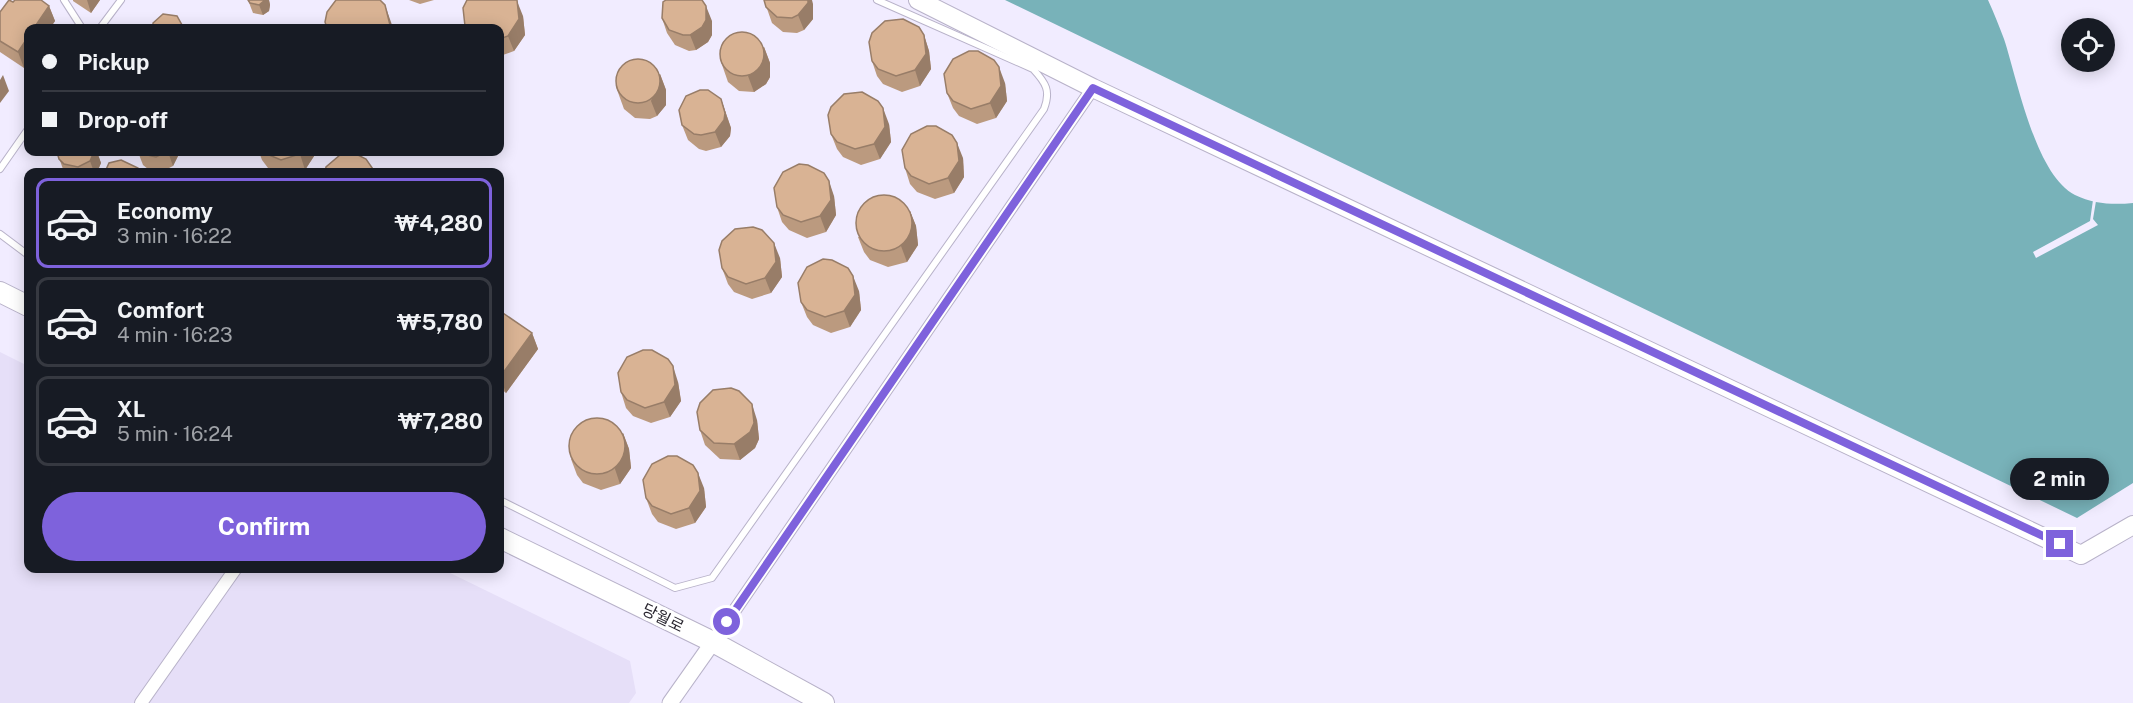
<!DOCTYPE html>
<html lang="en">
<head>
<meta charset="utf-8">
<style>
	:root { --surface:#171b24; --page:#20242c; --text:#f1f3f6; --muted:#9ea1a6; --line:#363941; --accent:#7e62dc }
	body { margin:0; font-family:"Public Sans","Noto Sans KR",sans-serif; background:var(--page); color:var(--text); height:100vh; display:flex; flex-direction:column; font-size:22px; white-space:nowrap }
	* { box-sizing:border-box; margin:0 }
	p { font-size:20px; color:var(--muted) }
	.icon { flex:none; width:33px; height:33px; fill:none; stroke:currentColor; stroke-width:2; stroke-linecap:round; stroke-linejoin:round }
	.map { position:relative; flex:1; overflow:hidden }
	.side { position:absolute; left:24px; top:168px; width:480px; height:405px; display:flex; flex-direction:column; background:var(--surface); border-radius:12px; box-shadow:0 3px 15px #0003 }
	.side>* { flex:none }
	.banner { position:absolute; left:24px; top:24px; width:480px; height:132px; border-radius:12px; box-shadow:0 3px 15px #0003; display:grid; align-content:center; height:132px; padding:0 18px; background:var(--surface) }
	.controls { position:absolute; left:2061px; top:18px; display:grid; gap:12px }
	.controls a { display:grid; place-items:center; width:54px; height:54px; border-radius:50%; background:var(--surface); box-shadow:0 3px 15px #0003; font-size:30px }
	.end { position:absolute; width:27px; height:27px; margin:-14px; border:8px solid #7e62dc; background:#fff; box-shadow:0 0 0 3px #fff }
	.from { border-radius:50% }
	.bubble { position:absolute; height:42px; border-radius:21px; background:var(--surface); box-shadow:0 3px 15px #0003; font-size:20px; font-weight:700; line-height:42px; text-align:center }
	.banner b { display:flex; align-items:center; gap:21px; height:57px; font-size:22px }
	.banner b+b { border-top:2px solid var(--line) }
	.banner i { width:15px; height:15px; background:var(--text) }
	ul { padding:10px 0 0; list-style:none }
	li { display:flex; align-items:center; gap:18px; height:90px; margin:0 12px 9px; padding:0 6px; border:3px solid var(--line); border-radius:12px }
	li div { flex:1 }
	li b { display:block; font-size:22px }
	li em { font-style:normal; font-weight:700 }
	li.active { border-color:var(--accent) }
	li>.icon { width:54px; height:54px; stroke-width:1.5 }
	.action { display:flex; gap:12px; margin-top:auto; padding:12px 18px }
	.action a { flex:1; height:69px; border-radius:36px; background:var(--accent); color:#fff; font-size:24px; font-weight:700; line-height:69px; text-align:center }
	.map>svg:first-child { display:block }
	.built { fill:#e6dff8 }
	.water { fill:#78b2b9 }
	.pier { fill:#f1ecff }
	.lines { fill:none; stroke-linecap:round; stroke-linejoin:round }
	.service-casing { stroke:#b8b2c9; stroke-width:8 }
	.minor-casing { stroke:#b8b2c9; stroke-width:14 }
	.tertiary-casing { stroke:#b8b2c9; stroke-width:17 }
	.secondary-casing { stroke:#b8b2c9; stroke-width:20 }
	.primary-casing { stroke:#b8b2c9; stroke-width:22 }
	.service { stroke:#fff; stroke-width:6 }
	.minor { stroke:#fff; stroke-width:12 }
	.tertiary { stroke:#fff; stroke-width:15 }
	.secondary { stroke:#fff; stroke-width:18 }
	.primary { stroke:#fff; stroke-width:20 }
	.wall { fill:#bb9a7f }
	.shaded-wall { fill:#987d68 }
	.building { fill:#d9b394; stroke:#987d68; stroke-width:1.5 }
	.route { stroke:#7e62dc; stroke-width:8 }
	.labels { text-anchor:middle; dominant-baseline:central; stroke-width:6; stroke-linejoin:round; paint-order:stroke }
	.street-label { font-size:16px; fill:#2a2730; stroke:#fff }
</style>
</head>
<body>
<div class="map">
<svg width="2133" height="703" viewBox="0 0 2133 703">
	<rect width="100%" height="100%" fill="#f1ecff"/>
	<!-- built -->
	<polygon class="built" points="0,352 28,366 28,568 442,569 630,661 636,693 629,703 0,703"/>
	<!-- water -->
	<path class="water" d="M 1005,0 L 1988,0 C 1994,13 1999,26 2004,39 C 2017,78 2035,175 2075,195 C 2094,204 2113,205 2133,203 L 2133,483 L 2077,518 Z"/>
	<!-- pier -->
	<polygon class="pier" points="2093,200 2096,201 2093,219 2098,225 2036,258 2033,252 2090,221"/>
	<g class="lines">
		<!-- service casing -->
		<g class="service-casing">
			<g id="service">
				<polyline points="64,0 82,28"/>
				<polyline points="100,28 121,0"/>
				<polyline points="0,169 28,129"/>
				<polyline points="0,234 28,255"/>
				<path d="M 500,500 L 675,588 L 712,578 L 1044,109 C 1051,91 1046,83 1033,69 L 877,0"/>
			</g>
		</g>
		<!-- minor casing -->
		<g class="minor-casing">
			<g id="minor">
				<polyline points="713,642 1093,88"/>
				<polyline points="141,703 236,568"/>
			</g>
		</g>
		<!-- tertiary casing -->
		<g class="tertiary-casing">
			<polyline id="tertiary" points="670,703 713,642"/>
		</g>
		<!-- secondary casing -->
		<g class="secondary-casing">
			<polyline id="secondary" points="918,0 1093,88 2081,555 2133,525"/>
		</g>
		<!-- primary casing -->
		<g class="primary-casing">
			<g id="primary">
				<polyline points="0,292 28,306"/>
				<polyline points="500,538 713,642 824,703"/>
			</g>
		</g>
		<!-- service -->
		<use href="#service" class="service"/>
		<!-- minor -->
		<use href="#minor" class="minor"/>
		<!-- tertiary -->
		<use href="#tertiary" class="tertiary"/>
		<!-- secondary -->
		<use href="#secondary" class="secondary"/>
		<!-- primary -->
		<use href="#primary" class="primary"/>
	</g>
	<!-- wall -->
	<g class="wall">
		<polygon points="73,0 100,0 91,13 73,1"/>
		<polygon points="248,0 269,0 270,5 269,11 263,15 253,13"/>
		<polygon points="409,0 434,0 420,4"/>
		<polygon points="764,0 813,4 813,19 804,30 797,33 783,32 772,23"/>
		<polygon points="49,6 55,21 24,68 0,52 0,12"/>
		<polygon points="523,16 525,35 514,51 500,56 500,28 466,28 465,26"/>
		<polygon points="662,18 712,21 712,35 708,42 696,50 689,51 675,45 667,33"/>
		<polygon points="924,35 929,51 931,69 920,86 902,92 883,84 877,76 872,61"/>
		<polygon points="764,47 770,63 770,77 766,84 754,92 739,91 728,82 720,59"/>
		<polygon points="660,74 666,90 666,105 657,116 650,119 635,118 624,109 616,87"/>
		<polygon points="1005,83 1007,101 996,118 977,124 959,116 953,108 947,93"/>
		<polygon points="721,99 731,128 730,136 721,147 706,151 699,149 688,140 682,125"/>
		<polygon points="889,124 891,142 880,159 861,165 843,157 837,149 831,134"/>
		<polygon points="57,152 97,152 101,163 97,172 64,172"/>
		<polygon points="138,152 178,152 179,154 173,166 161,172 148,169 143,165"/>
		<polygon points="259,152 316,152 316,153 305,170 296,172 280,172 268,168 262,160"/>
		<polygon points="963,158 964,177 954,193 935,199 917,192 910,184 905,168"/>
		<polygon points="834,196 836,215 826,232 807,238 789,230 782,222 777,207"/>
		<polygon points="910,211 916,226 918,245 907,262 888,267 870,260 864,252 858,237"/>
		<polygon points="780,258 782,277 771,293 752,299 734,292 728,284 722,268"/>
		<polygon points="859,291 861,310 850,327 831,333 813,325 807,317 801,302"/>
		<polygon points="500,311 532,333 538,349 506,393 500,388"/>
		<polygon points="678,382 681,401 670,417 651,423 633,416 626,408 621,392"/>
		<polygon points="757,420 759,439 755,448 740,460 720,459 705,445 700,430"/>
		<polygon points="623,433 629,449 631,468 620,484 601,490 583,483 577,475 571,459"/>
		<polygon points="704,488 706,507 695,523 676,529 658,522 652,514 646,498"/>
	</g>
	<!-- shaded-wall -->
	<g class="shaded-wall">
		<polygon points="87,0 100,0 91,13"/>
		<polygon points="265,0 269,0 270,5 269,11 263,15 259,5"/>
		<polygon points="808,0 812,0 813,4 813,19 804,30 798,15"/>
		<polygon points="517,1 523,16 525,35 514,51 508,36"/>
		<polygon points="385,5 392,25 393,28 389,28"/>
		<polygon points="49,6 55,21 50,28 34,28"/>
		<polygon points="706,6 712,21 712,35 708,42 696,50 690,35"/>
		<polygon points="924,35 929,51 931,69 920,86 915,70"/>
		<polygon points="28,37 28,61 24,68 18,52"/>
		<polygon points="764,47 770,63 770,77 766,84 754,92 748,76"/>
		<polygon points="999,67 1005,83 1007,101 996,118 990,103"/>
		<polygon points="660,74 666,90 666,105 657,116 651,101"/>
		<polygon points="3,75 9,91 0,103 0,80"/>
		<polygon points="721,99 731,128 730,136 721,147 715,132"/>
		<polygon points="883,108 889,124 891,142 880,159 874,144"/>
		<polygon points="957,143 963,158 964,177 954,193 948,178"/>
		<polygon points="94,152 97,152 101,163 97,172 94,172 90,161"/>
		<polygon points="168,152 178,152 179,154 173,166"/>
		<polygon points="301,152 316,152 316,153 305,170 300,154"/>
		<polygon points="829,181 834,196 836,215 826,232 820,216"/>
		<polygon points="910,211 916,226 918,245 907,262 901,246"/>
		<polygon points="774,243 780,258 782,277 771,293 765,278"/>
		<polygon points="853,276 859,291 861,310 850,327 844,311"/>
		<polygon points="532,333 538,349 506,393 500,377"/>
		<polygon points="673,366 678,382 681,401 670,417 664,402"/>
		<polygon points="752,404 757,420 759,439 755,448 740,460 734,444"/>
		<polygon points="623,433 629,449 631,468 620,484 615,469"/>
		<polygon points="698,473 704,488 706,507 695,523 689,508"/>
	</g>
	<!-- building -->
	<g class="building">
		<polygon points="9,0 13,2 15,0 41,0 49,6 34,28 28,28 28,37 18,52 0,41 0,12"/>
		<polygon points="248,0 265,0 259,5 250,3"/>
		<polygon points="336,0 380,0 385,5 390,25 389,28 327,28 325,22 327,12"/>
		<polygon points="467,0 517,0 519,19 508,36 500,39 500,28 467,28 465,26 463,8"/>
		<polygon points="666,0 702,0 706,6 706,20 702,27 690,35 683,35 669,30 662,18 663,2"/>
		<polygon points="764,0 808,0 808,3 798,15 792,18 777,17 766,7"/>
		<polygon points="163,14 177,16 182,25 182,28 153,28 153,23"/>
		<polygon points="903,19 919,27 924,35 926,54 915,70 896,76 878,69 872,61 869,42 872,33 885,21"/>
		<circle cx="742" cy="54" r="22"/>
		<polygon points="969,51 978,51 994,60 999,67 1001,86 990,103 971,109 953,101 947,93 944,74 953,59"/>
		<circle cx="638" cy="81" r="22"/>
		<polygon points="700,90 708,90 721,99 725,113 724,120 715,132 701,135 694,134 682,125 679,110 686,96"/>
		<polygon points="862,92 878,101 883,108 885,127 874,144 855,149 837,142 831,134 828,115 831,107 844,94"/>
		<polygon points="927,126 936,126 952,135 957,143 959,161 948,178 929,184 911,176 905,168 902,150 911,134"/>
		<polygon points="57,152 94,152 90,161 78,167 64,164 59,159"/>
		<polygon points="140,152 166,152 156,157 143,154"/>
		<polygon points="262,152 301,152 300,154 281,160"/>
		<polygon points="340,155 358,155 366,159 375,172 325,172 326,167"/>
		<polygon points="121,160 138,168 139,172 105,172 109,163"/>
		<polygon points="799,164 808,165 824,173 829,181 831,200 820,216 801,222 783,215 777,207 774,188 783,172"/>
		<polygon points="243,170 248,172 223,172 225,171"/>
		<circle cx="884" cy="223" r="28"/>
		<polygon points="753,227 762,230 774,243 776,262 765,278 746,284 728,277 722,268 719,250 722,241 735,229"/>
		<polygon points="823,259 832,260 848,268 853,276 855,295 844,311 825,317 807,310 801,302 798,283 807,267"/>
		<polygon points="500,311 532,333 500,377"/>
		<polygon points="643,350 652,350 668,359 673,366 675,385 664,402 645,408 627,400 621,392 618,373 627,357"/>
		<polygon points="731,388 739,391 752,404 754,423 750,432 734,444 714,443 700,430 697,412 700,403 713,390"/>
		<circle cx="597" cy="446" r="28"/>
		<polygon points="668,456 677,456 693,465 698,473 700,491 689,508 671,514 652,506 646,498 643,480 652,464"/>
	</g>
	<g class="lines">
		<!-- route -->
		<polyline class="route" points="727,622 1093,88 2060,544"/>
	</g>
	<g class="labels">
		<!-- street labels -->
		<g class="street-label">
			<text transform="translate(663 618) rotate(26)">당월로</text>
		</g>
	</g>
</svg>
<div class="controls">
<a><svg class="icon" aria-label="locate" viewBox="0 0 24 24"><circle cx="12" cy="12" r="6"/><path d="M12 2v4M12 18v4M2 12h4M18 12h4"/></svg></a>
</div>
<i class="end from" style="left:727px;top:622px"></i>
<i class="end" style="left:2060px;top:544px"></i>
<div class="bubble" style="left:2010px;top:458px;width:99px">2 min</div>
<div class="banner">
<b><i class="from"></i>Pickup</b>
<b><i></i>Drop-off</b>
</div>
<section class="side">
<ul>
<li class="active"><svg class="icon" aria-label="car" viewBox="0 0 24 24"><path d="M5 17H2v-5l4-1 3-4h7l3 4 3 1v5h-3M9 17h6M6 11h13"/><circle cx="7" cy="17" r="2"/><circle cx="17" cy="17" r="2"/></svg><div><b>Economy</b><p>3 min · 16:22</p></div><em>₩4,280</em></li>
<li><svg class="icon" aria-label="car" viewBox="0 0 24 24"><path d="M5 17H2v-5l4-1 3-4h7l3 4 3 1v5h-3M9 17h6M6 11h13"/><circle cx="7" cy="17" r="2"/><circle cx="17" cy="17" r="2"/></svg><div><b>Comfort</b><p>4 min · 16:23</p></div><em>₩5,780</em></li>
<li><svg class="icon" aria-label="car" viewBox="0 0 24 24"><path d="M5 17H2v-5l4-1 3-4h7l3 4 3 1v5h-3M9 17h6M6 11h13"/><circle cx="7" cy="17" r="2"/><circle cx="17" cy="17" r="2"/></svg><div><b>XL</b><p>5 min · 16:24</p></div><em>₩7,280</em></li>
</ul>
<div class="action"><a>Confirm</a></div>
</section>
</div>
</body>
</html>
